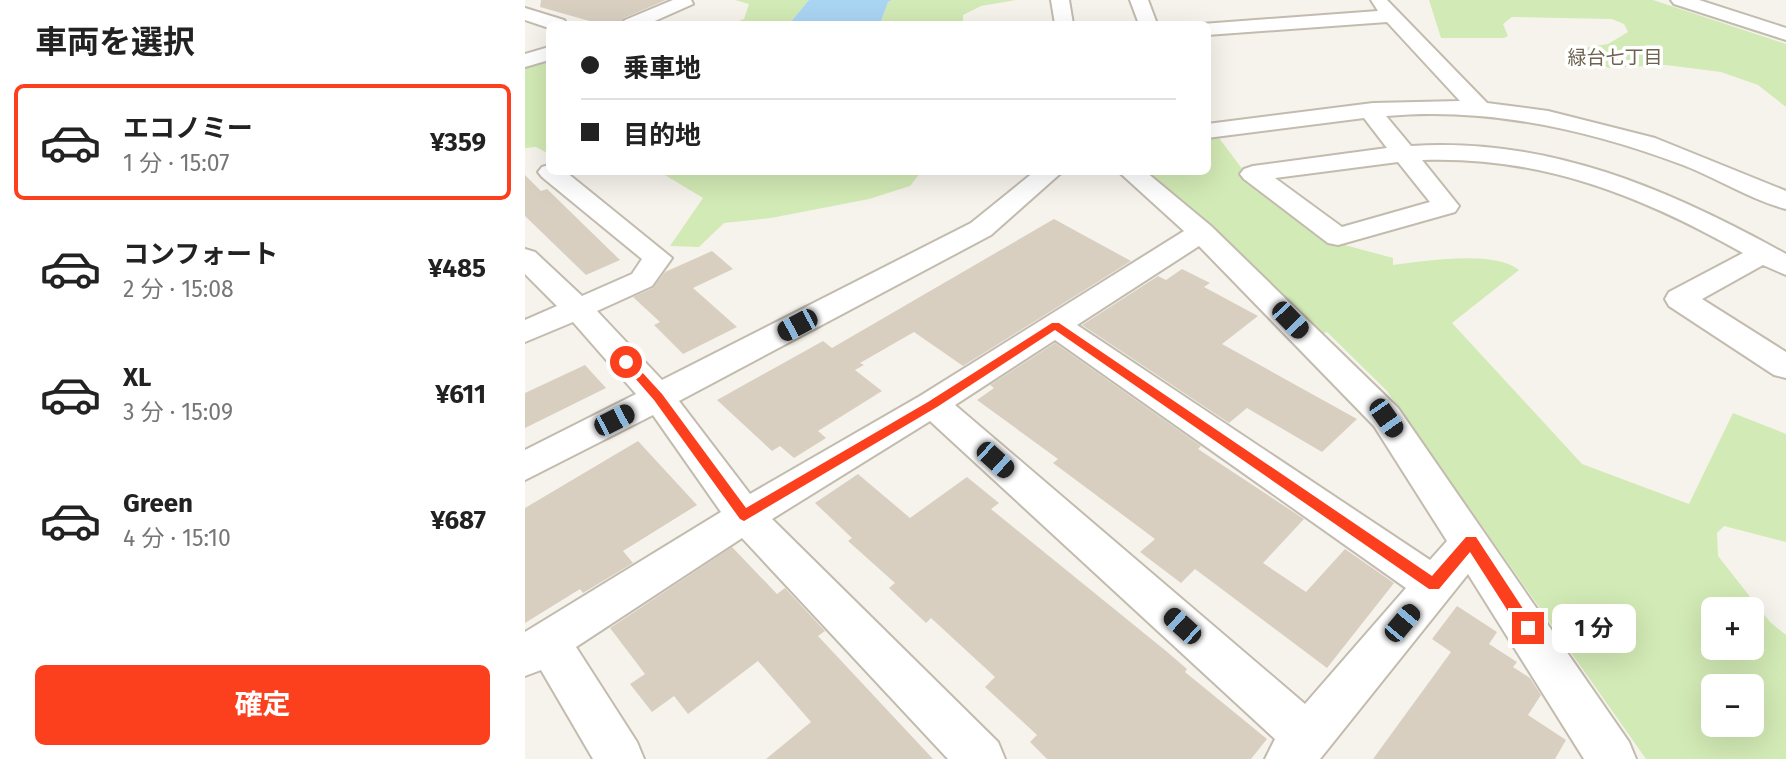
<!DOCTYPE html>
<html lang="ja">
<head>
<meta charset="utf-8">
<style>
	:root { --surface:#fff; --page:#f6f6f6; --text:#222; --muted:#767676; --line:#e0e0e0; --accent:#fc3f1d }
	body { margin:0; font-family:"Fira Sans","Noto Sans JP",sans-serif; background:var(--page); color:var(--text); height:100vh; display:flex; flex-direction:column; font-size:26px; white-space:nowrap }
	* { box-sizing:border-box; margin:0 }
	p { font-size:23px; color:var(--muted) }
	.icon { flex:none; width:38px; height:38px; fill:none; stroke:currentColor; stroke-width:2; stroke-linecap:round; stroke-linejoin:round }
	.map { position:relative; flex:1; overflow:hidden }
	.drawer { display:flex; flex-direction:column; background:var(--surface); width:525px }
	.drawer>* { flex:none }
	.top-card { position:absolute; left:21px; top:21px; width:665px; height:154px; border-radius:10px; box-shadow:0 7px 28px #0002; display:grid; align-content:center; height:154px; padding:0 35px; background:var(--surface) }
	.buttons { position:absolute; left:1176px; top:597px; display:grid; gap:14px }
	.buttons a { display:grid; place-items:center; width:63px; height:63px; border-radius:10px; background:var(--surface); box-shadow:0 7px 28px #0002; font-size:35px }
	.end { position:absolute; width:32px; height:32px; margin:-16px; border:9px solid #fc3f1d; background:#fff; box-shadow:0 0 0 4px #fff }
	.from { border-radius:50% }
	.bubble { position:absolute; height:49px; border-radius:10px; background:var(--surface); box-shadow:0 7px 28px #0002; font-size:23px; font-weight:700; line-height:49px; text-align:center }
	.car { position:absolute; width:21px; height:42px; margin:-21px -10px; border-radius:9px; box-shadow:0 0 5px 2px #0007; background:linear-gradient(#222 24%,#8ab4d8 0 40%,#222 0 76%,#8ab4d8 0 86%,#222 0) }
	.top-card b { display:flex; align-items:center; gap:24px; height:66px; font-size:26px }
	.top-card b+b { border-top:2px solid var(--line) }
	.top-card i { width:18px; height:18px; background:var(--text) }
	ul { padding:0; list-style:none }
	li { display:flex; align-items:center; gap:21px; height:116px; margin:0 14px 10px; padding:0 21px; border:4px solid transparent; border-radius:10px }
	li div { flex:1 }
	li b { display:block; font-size:26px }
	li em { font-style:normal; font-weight:700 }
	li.active { border-color:var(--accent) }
	li>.icon { width:63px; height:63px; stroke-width:1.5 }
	h2 { padding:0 35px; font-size:32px; line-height:84px }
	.primary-button { display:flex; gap:14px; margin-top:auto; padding:14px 35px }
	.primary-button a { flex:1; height:80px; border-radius:10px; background:var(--accent); color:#fff; font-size:28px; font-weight:700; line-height:80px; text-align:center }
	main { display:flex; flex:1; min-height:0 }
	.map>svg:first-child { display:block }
	.green { fill:#d2eab5; fill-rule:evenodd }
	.water { fill:#a9d4f2 }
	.building { fill:#d8cfc1 }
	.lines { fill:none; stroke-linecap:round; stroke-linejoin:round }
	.minor-casing { stroke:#c2bbae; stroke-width:4 }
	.minor { fill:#fff; fill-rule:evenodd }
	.route { fill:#fc3f1d }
	.labels { text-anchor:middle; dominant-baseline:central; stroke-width:7; stroke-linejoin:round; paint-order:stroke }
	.far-neighbourhood-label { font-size:19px; fill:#6e6250; stroke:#fff }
</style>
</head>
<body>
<main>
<section class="drawer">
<h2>車両を選択</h2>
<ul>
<li class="active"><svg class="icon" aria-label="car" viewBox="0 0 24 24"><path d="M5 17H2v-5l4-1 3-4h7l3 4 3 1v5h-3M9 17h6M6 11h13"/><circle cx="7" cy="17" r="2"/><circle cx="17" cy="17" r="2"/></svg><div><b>エコノミー</b><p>1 分 · 15:07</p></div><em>¥359</em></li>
<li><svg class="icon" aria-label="car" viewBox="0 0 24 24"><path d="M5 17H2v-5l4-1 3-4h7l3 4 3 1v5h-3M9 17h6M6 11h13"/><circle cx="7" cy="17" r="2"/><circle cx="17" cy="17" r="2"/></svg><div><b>コンフォート</b><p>2 分 · 15:08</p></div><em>¥485</em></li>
<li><svg class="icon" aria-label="car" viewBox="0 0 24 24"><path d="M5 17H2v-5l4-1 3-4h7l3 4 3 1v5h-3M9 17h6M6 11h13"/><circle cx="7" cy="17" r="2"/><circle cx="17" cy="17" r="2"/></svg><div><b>XL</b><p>3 分 · 15:09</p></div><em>¥611</em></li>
<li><svg class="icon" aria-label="car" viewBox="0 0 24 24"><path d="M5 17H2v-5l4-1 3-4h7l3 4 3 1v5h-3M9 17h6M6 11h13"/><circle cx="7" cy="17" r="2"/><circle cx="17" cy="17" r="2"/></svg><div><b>Green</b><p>4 分 · 15:10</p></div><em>¥687</em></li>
</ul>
<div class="primary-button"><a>確定</a></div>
</section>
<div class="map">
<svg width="1261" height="759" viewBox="0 0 1261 759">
	<rect width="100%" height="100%" fill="#f6f3ec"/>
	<!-- green -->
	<g class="green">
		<polygon points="210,0 284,0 264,24 205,24 219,19 224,4"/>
		<polygon points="367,0 491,0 456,6 438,15 438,24 355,24 363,2"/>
		<polygon points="904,0 1128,0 1261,44 1261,107 1233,85 1196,72 1141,65 1084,68 1041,51 1083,44 1103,32 1099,24 1087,19 987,17 978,24 983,36 979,38 916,38"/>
		<polygon points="24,57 24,154 11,147 0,148 0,65"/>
		<path d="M 694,138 L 718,170 L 816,244 L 868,258 L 868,265 C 901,261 968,250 994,270 L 927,323 L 1057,464 L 1164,504 L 1208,413 L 1261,434 L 1261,542 L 1199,526 L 1192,533 L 1193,556 L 1245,622 L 1261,635 L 1261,759 L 1121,759 L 862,391 L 802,332 L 798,334 L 705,253 L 622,172 L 682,172 L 683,139 ZM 1188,609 L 1227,609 L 1227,648 L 1188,648 ZM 1188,686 L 1227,686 L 1227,724 L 1188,724 Z"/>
		<polygon points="135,172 396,172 385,186 344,199 246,218 199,223 174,247 145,246 178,198"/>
	</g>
	<!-- water -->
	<polygon class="water" points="284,0 367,0 363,2 355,24 264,24"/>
	<!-- building -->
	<g class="building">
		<polygon points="16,0 141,0 99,18 95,24 75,24 15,7"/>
		<polygon points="0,175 16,191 22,189 95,260 61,275 0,216"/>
		<polygon points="529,219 606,261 438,366 389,332 335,363 339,365 330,370 357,391 293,431 301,438 269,458 255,446 247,451 192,400 298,341 307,348"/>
		<polygon points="187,251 208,269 168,288 212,327 158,354 129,325 135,322 108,297 128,288 140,272"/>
		<polygon points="657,269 685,283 679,287 733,316 697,344 832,419 797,452 722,408 704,423 557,325 633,276 641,280"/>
		<polygon points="530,343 676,446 673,449 779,519 738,563 781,592 820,549 869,583 802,668 670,569 656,583 615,552 630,539 528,463 533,459 452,400 469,388 465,385"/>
		<polygon points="60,365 81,388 0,428 0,393"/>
		<polygon points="113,441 172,505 98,551 108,563 58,593 55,589 0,623 0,508"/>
		<polygon points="333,474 385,518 442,477 474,503 466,509 641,651 662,669 660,672 742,739 726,759 522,759 505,742 512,735 460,687 470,677 406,618 401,623 364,588 370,583 323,541 327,538 290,503"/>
		<polygon points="207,547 252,594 260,588 300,631 293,636 408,759 241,759 286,722 233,661 163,714 149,696 127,712 105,684 120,674 85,628"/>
		<polygon points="932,606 972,632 964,644 992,662 988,667 1005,678 1016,695 1003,715 1041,740 1030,759 848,759 926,652 907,639"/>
	</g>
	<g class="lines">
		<!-- minor casing -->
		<g class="minor-casing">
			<g id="minor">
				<polygon points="148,0 166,0 168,4 123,24 97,24 100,20"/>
				<polygon points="526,0 544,0 548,24 530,24"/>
				<polygon points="605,0 623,0 632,24 614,24"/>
				<path d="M 846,0 L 862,0 L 962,103 L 1023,111 L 1130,138 L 1261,191 L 1261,209 C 1226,200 1192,178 1158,165 C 1063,129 963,107 861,116 L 886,146 C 1023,137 1144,189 1261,254 L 1261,275 L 1238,265 L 1177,299 L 1261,352 L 1261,378 L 1249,375 L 1144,306 L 1140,299 L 1144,292 L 1218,253 C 1115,195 1017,156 897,160 L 934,206 L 930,212 L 813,245 L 803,243 L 719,179 L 715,174 L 719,169 L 728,166 L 862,148 L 839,118 L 682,138 L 682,124 L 848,103 L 935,101 L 862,22 L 682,35 L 682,24 L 677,24 L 853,11 ZM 873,162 L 905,202 L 817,227 L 750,178 Z"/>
				<polygon points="1146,0 1174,0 1261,28 1261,40 1149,4"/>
				<polygon points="0,8 39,20 42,24 24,24 24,28 0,20"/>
				<polygon points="24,47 24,60 0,67 0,54"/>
				<path d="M 24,165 L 24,172 L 41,172 L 147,258 L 127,286 L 72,311 L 137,380 L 446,223 L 509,172 L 537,172 L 466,235 L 154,401 L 225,494 L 395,396 L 659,231 L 594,172 L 621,172 L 686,226 L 873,408 L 1104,742 L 1111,759 L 1059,759 L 943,574 L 795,759 L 740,759 L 750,739 L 405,421 L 247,519 L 473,742 L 480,759 L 423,759 L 217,538 L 51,647 L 112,742 L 119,759 L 68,759 L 16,670 L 0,676 L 0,632 L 196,512 L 128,415 L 0,480 L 0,450 L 111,394 L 48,322 L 0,342 L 0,320 L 32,306 L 0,274 L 0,249 L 10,252 L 57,296 L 107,274 L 117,259 L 17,177 L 13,172 L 17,167 ZM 674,246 L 849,426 L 922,541 L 905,560 L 552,325 ZM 530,340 L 881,588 L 780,704 L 430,405 Z"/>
			</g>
		</g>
		<!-- minor -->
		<use href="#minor" class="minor"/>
	</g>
	<!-- route -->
	<polygon class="route" points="527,323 534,323 907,576 941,537 951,537 1008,624 1008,633 997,633 945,552 914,589 904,589 530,330 412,407 219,521 215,519 129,400 96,362 105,359 137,394 221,508 403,402"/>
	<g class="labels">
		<!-- far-neighbourhood labels -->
		<g class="far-neighbourhood-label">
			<text x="1090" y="57">緑台七丁目</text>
		</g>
	</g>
</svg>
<div class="buttons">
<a>+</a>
<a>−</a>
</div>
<i class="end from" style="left:101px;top:362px"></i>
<i class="end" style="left:1003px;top:628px"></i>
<div class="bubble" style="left:1027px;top:604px;width:84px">1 分</div>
<i class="car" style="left:765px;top:320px;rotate:136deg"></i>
<i class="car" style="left:272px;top:325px;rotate:242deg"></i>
<i class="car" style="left:861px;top:418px;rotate:145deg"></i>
<i class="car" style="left:89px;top:420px;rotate:63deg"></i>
<i class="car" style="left:470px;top:460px;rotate:132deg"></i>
<i class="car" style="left:877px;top:623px;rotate:40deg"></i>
<i class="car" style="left:657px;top:626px;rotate:312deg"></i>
<div class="top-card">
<b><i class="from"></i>乗車地</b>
<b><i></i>目的地</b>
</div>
</div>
</main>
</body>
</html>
